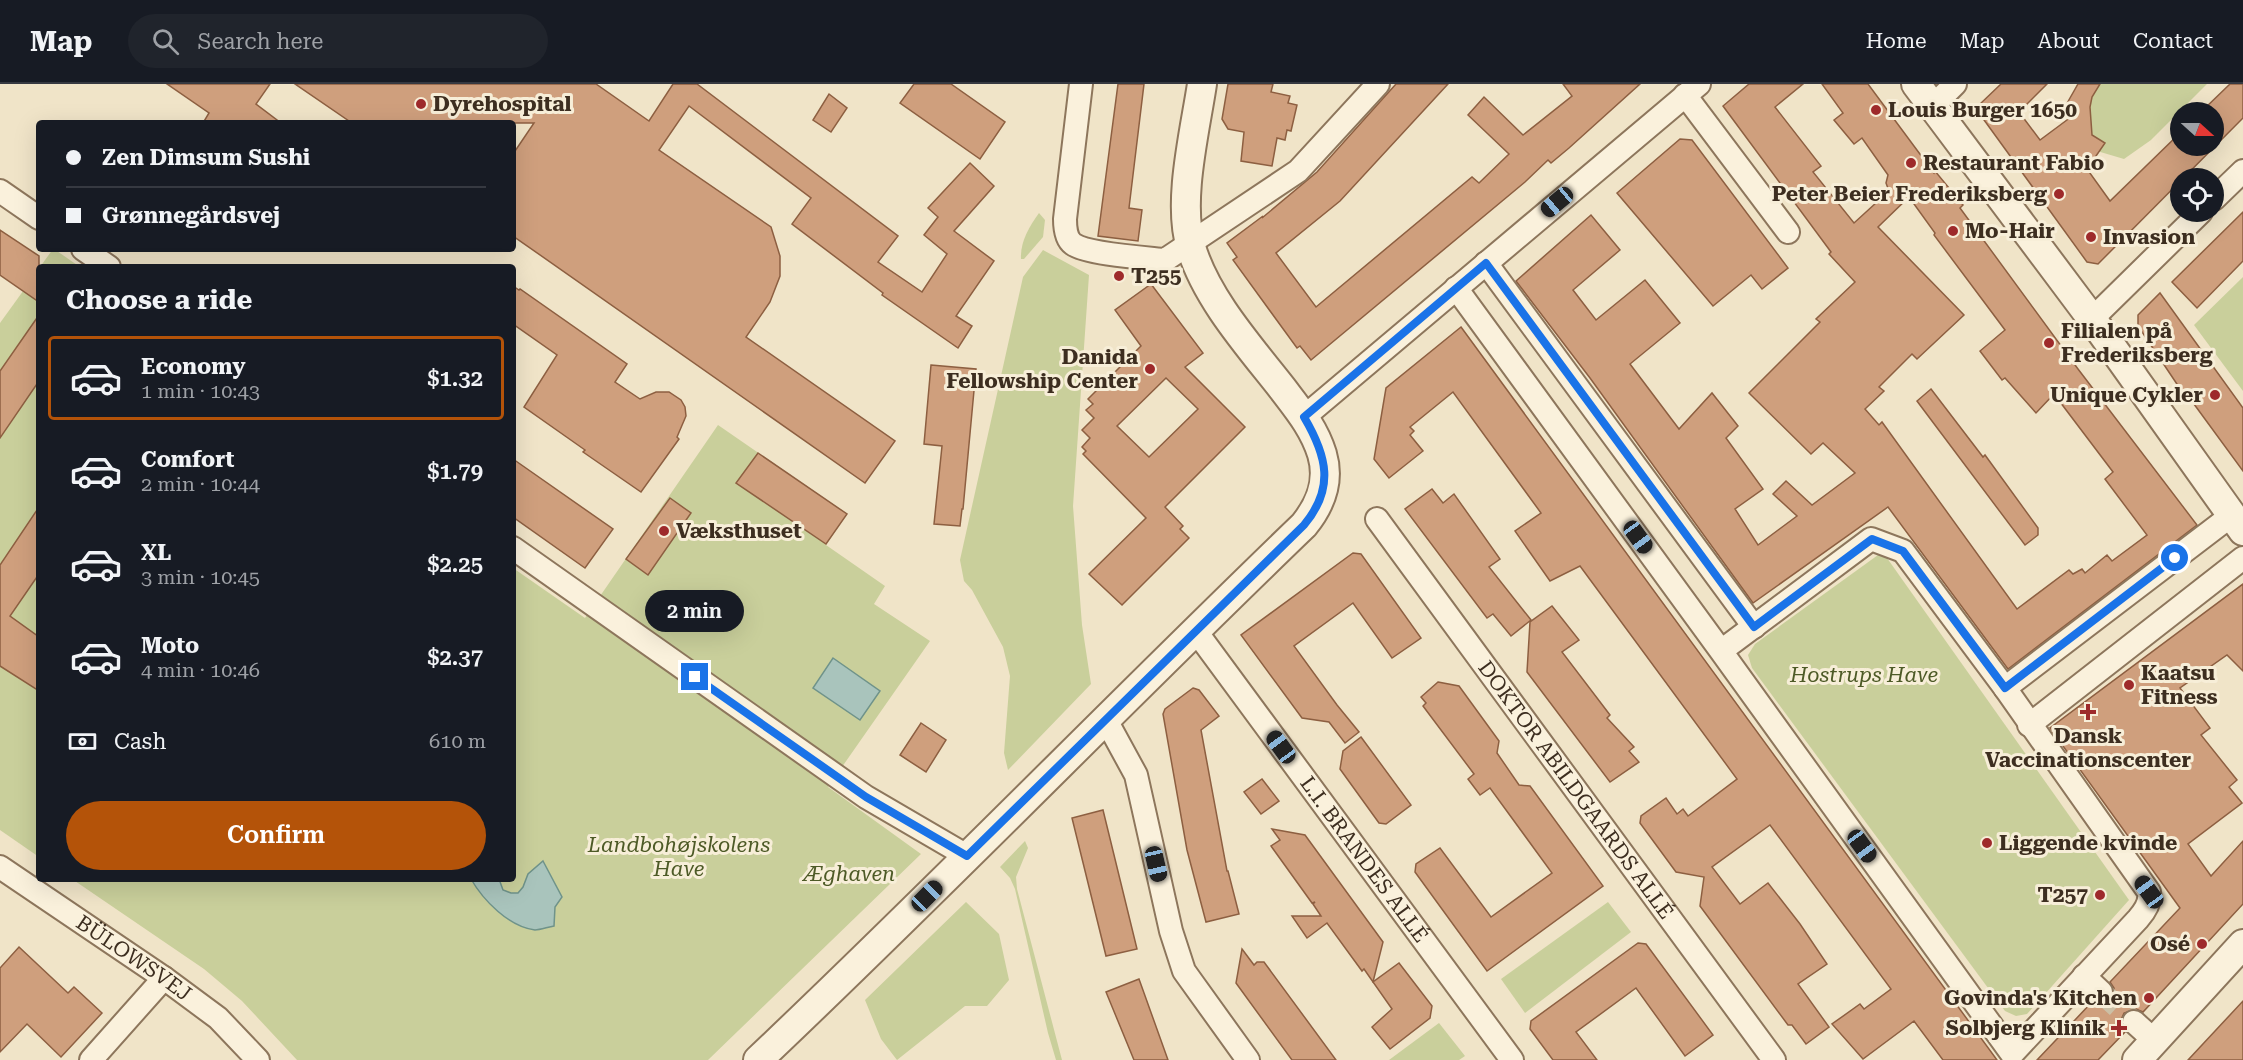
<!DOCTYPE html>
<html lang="en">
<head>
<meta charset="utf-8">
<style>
	:root { --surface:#171b24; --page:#20242c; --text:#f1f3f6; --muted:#9ea1a6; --line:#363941; --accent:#b45309 }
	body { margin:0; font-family:"Roboto Serif",serif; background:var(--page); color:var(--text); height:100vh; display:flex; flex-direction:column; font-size:22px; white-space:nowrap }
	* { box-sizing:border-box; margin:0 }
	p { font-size:20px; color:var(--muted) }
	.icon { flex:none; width:33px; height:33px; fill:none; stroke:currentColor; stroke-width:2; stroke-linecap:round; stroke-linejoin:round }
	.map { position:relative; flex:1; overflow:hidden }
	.side { position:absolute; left:36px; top:180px; width:480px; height:618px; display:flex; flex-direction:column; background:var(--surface); border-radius:6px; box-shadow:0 6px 24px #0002 }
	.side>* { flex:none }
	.hud { position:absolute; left:36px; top:36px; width:480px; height:132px; border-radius:6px; box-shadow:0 6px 24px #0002; display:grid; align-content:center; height:132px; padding:0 30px; background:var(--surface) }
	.needle { width:39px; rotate:111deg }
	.tools { position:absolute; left:2170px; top:18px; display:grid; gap:12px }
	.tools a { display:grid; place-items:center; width:54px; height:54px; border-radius:50%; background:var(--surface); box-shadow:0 6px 24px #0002; font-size:30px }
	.end { position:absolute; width:27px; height:27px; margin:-14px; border:8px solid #1a73e8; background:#fff; box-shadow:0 0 0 3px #fff }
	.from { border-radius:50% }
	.bubble { position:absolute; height:42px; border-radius:21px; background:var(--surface); box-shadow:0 6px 24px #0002; font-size:20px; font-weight:600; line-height:42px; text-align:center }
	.car { position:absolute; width:18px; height:36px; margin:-18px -9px; border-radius:8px; box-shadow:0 0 4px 2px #0007; background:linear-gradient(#222 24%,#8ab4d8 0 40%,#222 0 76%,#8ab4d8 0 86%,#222 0) }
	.hud b { display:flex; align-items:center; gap:21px; height:57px; font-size:22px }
	.hud b+b { border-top:2px solid var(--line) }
	.hud i { width:15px; height:15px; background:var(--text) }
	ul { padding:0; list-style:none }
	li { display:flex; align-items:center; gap:18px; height:84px; margin:0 12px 9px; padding:0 18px; border:3px solid transparent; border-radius:6px }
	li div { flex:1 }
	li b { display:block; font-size:22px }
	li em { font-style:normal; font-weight:600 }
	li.selected { border-color:var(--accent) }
	li>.icon { width:54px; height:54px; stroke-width:1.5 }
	h2 { padding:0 30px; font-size:27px; line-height:72px }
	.pay { display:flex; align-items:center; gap:15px; height:66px; padding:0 30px; font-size:22px }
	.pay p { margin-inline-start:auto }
	.primary-button { display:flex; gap:12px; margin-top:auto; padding:12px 30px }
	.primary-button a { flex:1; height:69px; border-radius:36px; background:var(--accent); color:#fff; font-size:24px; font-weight:600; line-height:69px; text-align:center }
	header { display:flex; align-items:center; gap:36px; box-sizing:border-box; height:84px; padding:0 30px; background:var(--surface); border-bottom:2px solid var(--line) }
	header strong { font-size:28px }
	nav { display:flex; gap:33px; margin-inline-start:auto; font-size:21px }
	.search { width:420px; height:54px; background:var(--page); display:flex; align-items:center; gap:15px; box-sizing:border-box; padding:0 21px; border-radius:33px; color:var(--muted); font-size:22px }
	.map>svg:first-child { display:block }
	.green { fill:#c9cf9b }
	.water { fill:#a9c4bc; stroke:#6f938a; stroke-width:1.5 }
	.building { fill:#cf9f7d; stroke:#8d5f41; stroke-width:1.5; fill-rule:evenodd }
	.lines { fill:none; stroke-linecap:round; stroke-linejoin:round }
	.minor-tunnel { stroke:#ccc0a6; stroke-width:22; stroke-dasharray:22 11; stroke-linecap:butt }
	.minor-casing { stroke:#8d765c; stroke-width:26 }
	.tertiary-casing { stroke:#8d765c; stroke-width:32 }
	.minor { stroke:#faf1dc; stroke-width:22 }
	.tertiary { stroke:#faf1dc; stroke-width:28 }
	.route { stroke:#1a73e8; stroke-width:8 }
	.poi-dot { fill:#9e2a2b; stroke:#f7eed8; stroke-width:2 }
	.labels { text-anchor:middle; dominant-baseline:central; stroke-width:6; stroke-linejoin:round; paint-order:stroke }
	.poi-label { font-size:21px; font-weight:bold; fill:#3d2e20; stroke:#f7eed8; text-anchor:start }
	.park-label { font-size:21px; font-style:italic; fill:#4d5a26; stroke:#f7eed8 }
	.street-label { font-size:21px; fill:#3d2e20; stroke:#f7eed8 }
</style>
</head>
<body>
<header>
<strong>Map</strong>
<div class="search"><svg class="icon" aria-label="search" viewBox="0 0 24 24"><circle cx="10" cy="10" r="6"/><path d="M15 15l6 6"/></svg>Search here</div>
<nav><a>Home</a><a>Map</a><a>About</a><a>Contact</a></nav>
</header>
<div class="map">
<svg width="2243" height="976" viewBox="0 0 2243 976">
	<rect width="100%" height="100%" fill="#f0e4c8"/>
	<!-- green -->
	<g class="green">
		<polygon points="2077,0 2207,0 2151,56 2124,75 2097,67 2076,46 2070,32 2070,19"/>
		<path d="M 1039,129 L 1045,136 L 1043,153 L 1024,175 L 1021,175 C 1020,158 1029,143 1039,129 Z"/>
		<polygon points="53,165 54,165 80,183 40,183"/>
		<polygon points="1043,166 1089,191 1073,422 1082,541 1091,600 1008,686 1004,669 1010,592 1003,563 972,506 964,497 960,476 1023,193"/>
		<polygon points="39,185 39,773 0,746 0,239"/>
		<polygon points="2243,193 2243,307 2194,241"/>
		<polygon points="718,341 847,430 826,461 885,502 874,520 930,557 828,703 921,770 708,976 297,976 242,917 204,885 72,795 513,795 513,484 585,534"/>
		<polygon points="1878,471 1887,474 2129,816 2027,930 2016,932 2005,927 1752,584 1748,571 1755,560"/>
		<polygon points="1025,757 1028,764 1016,793 1017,805 1062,976 1056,976 1048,949 1015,805 1010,794 1000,783"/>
		<polygon points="966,818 999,850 1009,896 987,922 965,922 897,976 881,955 865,916"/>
		<polygon points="1608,818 1631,848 1525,929 1501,895"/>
		<polygon points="1439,939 1465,972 1459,976 1389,976"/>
	</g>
	<!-- water -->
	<g class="water">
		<polygon points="833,574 880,607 860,636 813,604"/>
		<path d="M 543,777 L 562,813 L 555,823 L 554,842 C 548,843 540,846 535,846 C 509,843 483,816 471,795 L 499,795 L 503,806 L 511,809 L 518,809 L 523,803 L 528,790 Z"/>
	</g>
	<!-- building -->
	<g class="building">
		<polygon points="167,0 270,0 256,20 281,39 203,39 209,29"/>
		<polygon points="295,0 596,0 649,37 673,0 697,0 898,152 878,178 922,208 947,170 924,151 938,133 928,124 970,79 994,102 954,147 994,177 956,232 972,242 958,264 882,211 883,209 792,140 811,114 689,22 659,66 771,143 780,172 780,192 770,218 746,253 895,357 865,399 513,152 513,70 534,39 352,39"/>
		<polygon points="914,0 951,0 1005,38 980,75 900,19"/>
		<polygon points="1118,0 1144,0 1129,124 1142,126 1138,157 1098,152"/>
		<polygon points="1228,0 1273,0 1271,8 1290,12 1288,19 1297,21 1291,47 1287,46 1285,56 1277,54 1272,82 1241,77 1244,48 1228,45 1222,35"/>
		<polygon points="1396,0 1448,0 1340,117 1276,169 1316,223 1472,93 1479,99 1509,70 1468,31 1484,13 1523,51 1572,12 1563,0 1640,0 1569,64 1551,79 1548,76 1525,98 1311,276 1300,262 1297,264 1233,176 1237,173 1227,159 1263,132 1262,134 1317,88"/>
		<path d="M 1749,0 L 1803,0 L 1775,23 L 1821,82 L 1813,88 L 1854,139 L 1889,107 L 1886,99 L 1888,91 L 1862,54 L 1854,60 L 1834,36 L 1843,29 L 1822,0 L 1868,0 L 1934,89 L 1935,87 L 1963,121 L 1960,124 L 2078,285 L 2197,441 L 2008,585 L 1888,423 L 1753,519 L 1590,294 L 1516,197 L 1591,131 L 1620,166 L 1573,206 L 1596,236 L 1645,196 L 1680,239 L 1630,280 L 1679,345 L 1712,309 L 1738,342 L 1726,354 L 1763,405 L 1735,425 L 1758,461 L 1797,432 L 1773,410 L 1786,397 L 1812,421 L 1855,389 L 1823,359 L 1811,370 L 1749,309 L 1820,238 L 1816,235 L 1855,198 L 1829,170 L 1831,168 L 1723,22 ZM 1909,113 L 1935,149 L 1934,151 L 2005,246 L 1980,267 L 2002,296 L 2005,294 L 2036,329 L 2054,310 L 2113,388 L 2105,395 L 2147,451 L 2112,477 L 2107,471 L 2085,489 L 2082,485 L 2073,490 L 2069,486 L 2017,525 L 1882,338 L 1879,341 L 1865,325 L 1884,307 L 1879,303 L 1912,270 L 1917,275 L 1964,231 L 1878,143 Z"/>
		<polygon points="2001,0 2047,0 2019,28 2040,56 2075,30 2066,21 2078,0 2100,0 2092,13 2090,23 2092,51 2105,59 2087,85 2110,117 2181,48 2181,62 2214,62 2214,28 2201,28 2230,0 2243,0 2243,34 2098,180 2087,178 1979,29 1980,20"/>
		<polygon points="829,10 847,24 831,48 813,36"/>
		<polygon points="1680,55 1692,56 1788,184 1762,205 1751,191 1713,222 1617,109"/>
		<polygon points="2243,128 2243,177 2197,224 2172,198"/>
		<polygon points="0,146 39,172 39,218 0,191"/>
		<path d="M 1151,200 L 1203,269 L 1185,283 L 1245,343 L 1165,423 L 1183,442 L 1180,445 L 1189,454 L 1122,521 L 1089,490 L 1146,434 L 1083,370 L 1086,367 L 1082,363 L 1090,354 L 1082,346 L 1094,334 L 1086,326 L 1093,320 L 1088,315 L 1141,262 L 1115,226 ZM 1166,294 L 1198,325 L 1149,373 L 1117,342 Z"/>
		<polygon points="513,202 519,206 520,205 627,280 615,298 640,315 656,308 669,308 681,316 685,323 686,332 677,353 679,355 641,408 583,368 585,366 524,323 557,271 513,240"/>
		<polygon points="2160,209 2243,324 2243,387 2191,316 2189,318 2138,242 2138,231"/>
		<polygon points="39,231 39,297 0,354 0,287"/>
		<polygon points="1461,243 1997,976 1943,976 1914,937 1863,975 1832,940 1860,920 1864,925 1891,905 1770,741 1712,783 1740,820 1768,799 1800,840 1827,880 1798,900 1829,943 1806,960 1792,941 1788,941 1700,822 1704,793 1676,788 1640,739 1641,732 1666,714 1677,730 1683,725 1688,732 1737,695 1580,482 1550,497 1515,447 1541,429 1453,308 1410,343 1414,347 1410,351 1423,367 1389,394 1374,375 1386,304"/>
		<polygon points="931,281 976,285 963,425 962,425 960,442 934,440 942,362 924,360"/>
		<polygon points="1931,305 1983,373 1985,371 2038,444 2038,451 2025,461 1917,317"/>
		<polygon points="758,369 847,430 826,460 736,399"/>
		<polygon points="513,375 613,445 585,484 513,433"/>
		<polygon points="1432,405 1443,419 1454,410 1500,475 1489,483 1531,536 1511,552 1493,530 1487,534 1405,425"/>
		<polygon points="670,414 691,429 648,491 626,475"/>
		<polygon points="39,423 39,490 10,532 39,553 39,607 0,582 0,481"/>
		<polygon points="1353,469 1361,470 1421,554 1392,574 1353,519 1294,562 1337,621 1359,648 1345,659 1329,638 1302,634 1241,551"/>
		<polygon points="2243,500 2243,587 2227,571 2180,604 2210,644 2201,651 2237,696 2229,703 2242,719 2188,760 2211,792 2243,757 2243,820 2143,928 2136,925 2124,929 2121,936 2125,948 2098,976 2037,976 2092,918 2098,921 2110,918 2114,911 2114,904 2110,898 2180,824 2050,644"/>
		<polygon points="1552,522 1579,556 1562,568 1610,631 1607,634 1634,663 1629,667 1639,678 1610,698 1527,588 1530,538"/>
		<polygon points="1438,598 1459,602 1499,657 1497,669 1519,701 1530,702 1603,802 1487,887 1415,788 1416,780 1440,764 1491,833 1552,789 1490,704 1480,711 1468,695 1474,690 1423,622 1426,619 1421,613"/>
		<polygon points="1193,604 1199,606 1219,632 1201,646 1227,787 1228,787 1239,830 1206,838 1187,766 1163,630 1165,625"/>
		<polygon points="921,639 946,656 926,688 900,671"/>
		<polygon points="1361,653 1411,721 1386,740 1379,739 1340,685 1343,667"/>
		<polygon points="1262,695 1279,717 1261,730 1244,708"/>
		<polygon points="1103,726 1137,865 1106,872 1072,734"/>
		<polygon points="1272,745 1305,751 1383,858 1373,898 1364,885 1362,887 1327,839 1307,854 1292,832 1321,832 1313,820 1315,818 1312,819 1271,762 1280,756"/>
		<polygon points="1638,859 1646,860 1713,951 1685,972 1636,904 1576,948 1597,976 1553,976 1530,945 1531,937"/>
		<polygon points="19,863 68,909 74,903 102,929 61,973 27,940 0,968 0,884"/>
		<polygon points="1242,865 1254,881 1257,878 1264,878 1336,976 1292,976 1236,899"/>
		<polygon points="1399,879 1432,922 1430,934 1390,965 1372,943 1392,925 1373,898"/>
		<polygon points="1139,895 1168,976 1134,976 1106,908"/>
		<polygon points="2243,917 2243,976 2188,976"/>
	</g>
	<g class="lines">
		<!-- minor-tunnel -->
		<polyline class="minor-tunnel" points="2101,908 2134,938"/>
		<!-- minor casing -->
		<g class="minor-casing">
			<g id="minor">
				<path d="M 1081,0 L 1065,135 C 1065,143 1066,155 1073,160 C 1086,170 1147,174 1165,176 L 1298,87 L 1378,0"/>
				<polyline points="1685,11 1788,148"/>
				<polyline points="1932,23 1955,0"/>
				<polyline points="0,107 39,134"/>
				<polyline points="2214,115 2243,87"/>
				<polyline points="83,165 109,183"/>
				<polyline points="1486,179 1754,543"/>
				<path d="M 1456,204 L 1721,567 L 2012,970 L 2138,835 C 2145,827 2151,818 2149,808 L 2005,604 L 1903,467 L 1871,455 L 1721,567"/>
				<polyline points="2092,235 2201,128"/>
				<polyline points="1304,333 1699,0"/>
				<path id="s1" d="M 1377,435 L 1774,976"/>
				<polyline points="513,464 866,713 967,772"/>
				<path id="s2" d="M 1195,546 L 1512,976"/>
				<polyline points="2005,604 2232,431"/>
				<polyline points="1106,636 1136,691 1171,847 1184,887 1248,976"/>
				<polyline points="2029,641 2243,474"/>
				<path id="s3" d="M 0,783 L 164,894 L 218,934 L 258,976"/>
				<polyline points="2084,892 2101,908"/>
				<polyline points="2134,938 2155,957"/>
				<polyline points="91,976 164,894"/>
			</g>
		</g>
		<!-- tertiary casing -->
		<g class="tertiary-casing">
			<g id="tertiary">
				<polyline points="1916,0 2092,235 2243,447"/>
				<path d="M 758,976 C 943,801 1120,618 1304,441 C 1321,420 1330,397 1322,370 C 1314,344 1298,325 1282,304 C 1249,262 1206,214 1191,163 C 1177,118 1195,47 1202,0"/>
				<polyline points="2137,976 2243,860"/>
			</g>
		</g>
		<!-- minor -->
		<use href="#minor" class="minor"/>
		<!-- tertiary -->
		<use href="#tertiary" class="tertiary"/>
	</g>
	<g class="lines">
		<!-- route -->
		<path class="route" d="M 695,593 L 866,713 L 967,772 L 1304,441 C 1335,404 1327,372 1304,333 L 1486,179 L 1754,543 L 1872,455 L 1903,467 L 2005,604 L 2175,474"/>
	</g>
	<!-- markers -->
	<g class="poi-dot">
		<circle cx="421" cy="20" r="6"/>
		<circle cx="1876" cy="26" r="6"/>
		<circle cx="1911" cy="79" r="6"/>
		<circle cx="2059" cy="110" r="6"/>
		<circle cx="1953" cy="147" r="6"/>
		<circle cx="2091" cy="153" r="6"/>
		<circle cx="1119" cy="192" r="6"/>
		<circle cx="2049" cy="259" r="6"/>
		<circle cx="1150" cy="285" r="6"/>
		<circle cx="2215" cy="311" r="6"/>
		<circle cx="664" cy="447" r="6"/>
		<circle cx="2129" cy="601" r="6"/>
		<path d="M2085 619h6v6h6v6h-6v6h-6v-6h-6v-6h6z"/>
		<circle cx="1987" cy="759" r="6"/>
		<circle cx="2100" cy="811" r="6"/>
		<circle cx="2202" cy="860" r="6"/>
		<circle cx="2149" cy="914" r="6"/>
		<path d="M2116 935h6v6h6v6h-6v6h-6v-6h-6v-6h6z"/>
	</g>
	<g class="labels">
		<!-- poi labels -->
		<g class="poi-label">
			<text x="433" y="20">Dyrehospital</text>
			<text x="1888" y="26">Louis Burger 1650</text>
			<text x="1923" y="79">Restaurant Fabio</text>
			<text x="2047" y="110" text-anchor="end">Peter Beier Frederiksberg</text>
			<text x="1965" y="147">Mo-Hair</text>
			<text x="2103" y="153">Invasion</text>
			<text x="1131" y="192">T255</text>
			<text x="2061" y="247">Filialen på<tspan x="2061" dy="24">Frederiksberg</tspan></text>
			<text x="1138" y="273" text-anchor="end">Danida<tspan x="1138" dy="24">Fellowship Center</tspan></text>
			<text x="2203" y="311" text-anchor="end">Unique Cykler</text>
			<text x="676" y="447">Væksthuset</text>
			<text x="2141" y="589">Kaatsu<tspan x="2141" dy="24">Fitness</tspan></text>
			<text x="2088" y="652" text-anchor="middle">Dansk<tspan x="2088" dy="24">Vaccinationscenter</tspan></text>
			<text x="1999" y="759">Liggende kvinde</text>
			<text x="2088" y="811" text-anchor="end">T257</text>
			<text x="2190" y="860" text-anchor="end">Osé</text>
			<text x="2137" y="914" text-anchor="end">Govinda's Kitchen</text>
			<text x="2106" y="944" text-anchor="end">Solbjerg Klinik</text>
		</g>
		<!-- park labels -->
		<g class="park-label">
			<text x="1864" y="591">Hostrups Have</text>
			<text x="679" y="761">Landbohøjskolens<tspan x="679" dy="24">Have</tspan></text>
			<text x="849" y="790">Æghaven</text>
		</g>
		<!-- street labels -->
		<g class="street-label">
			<text stroke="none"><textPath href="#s1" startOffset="336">DOKTOR ABILDGAARDS ALLÉ</textPath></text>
			<text stroke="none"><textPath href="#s2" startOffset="285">L.I. BRANDES ALLÉ</textPath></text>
			<text stroke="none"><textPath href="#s3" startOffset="162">BÜLOWSVEJ</textPath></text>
		</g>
	</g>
</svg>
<div class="tools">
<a><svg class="needle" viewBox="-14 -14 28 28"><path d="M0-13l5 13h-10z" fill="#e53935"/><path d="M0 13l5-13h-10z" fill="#9ea1a6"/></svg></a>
<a><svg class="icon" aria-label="locate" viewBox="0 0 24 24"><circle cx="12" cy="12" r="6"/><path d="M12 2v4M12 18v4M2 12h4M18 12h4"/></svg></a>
</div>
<i class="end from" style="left:2175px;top:474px"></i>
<i class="end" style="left:695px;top:593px"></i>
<div class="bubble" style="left:645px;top:506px;width:99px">2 min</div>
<i class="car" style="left:1557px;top:118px;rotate:230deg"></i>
<i class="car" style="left:1638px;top:453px;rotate:144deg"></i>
<i class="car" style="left:1281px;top:663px;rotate:324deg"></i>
<i class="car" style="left:1862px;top:762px;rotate:144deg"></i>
<i class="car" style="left:1156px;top:780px;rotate:167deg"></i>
<i class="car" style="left:2149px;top:808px;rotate:324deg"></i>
<i class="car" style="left:927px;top:812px;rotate:45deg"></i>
<div class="hud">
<b><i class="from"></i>Zen Dimsum Sushi</b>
<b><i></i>Grønnegårdsvej</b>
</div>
<section class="side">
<h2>Choose a ride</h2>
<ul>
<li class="selected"><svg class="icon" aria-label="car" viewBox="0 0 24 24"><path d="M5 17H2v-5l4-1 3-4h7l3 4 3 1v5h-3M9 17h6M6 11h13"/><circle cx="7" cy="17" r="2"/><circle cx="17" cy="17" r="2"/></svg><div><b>Economy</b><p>1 min · 10:43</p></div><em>$1.32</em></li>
<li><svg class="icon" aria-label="car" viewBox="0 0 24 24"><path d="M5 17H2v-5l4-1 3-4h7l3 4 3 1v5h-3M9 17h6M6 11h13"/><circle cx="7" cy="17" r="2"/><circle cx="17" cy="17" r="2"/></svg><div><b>Comfort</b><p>2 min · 10:44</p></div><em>$1.79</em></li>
<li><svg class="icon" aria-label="car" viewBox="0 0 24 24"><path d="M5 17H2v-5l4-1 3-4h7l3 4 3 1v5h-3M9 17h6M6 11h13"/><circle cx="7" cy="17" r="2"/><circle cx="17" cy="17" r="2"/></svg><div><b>XL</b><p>3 min · 10:45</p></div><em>$2.25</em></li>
<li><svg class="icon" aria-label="car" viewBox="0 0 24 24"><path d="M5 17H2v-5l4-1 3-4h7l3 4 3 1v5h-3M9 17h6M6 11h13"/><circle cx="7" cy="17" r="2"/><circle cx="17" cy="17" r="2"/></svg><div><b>Moto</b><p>4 min · 10:46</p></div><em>$2.37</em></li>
</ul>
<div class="pay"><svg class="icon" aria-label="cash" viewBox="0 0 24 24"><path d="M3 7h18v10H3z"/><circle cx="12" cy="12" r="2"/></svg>Cash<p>610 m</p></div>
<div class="primary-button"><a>Confirm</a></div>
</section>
</div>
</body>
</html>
